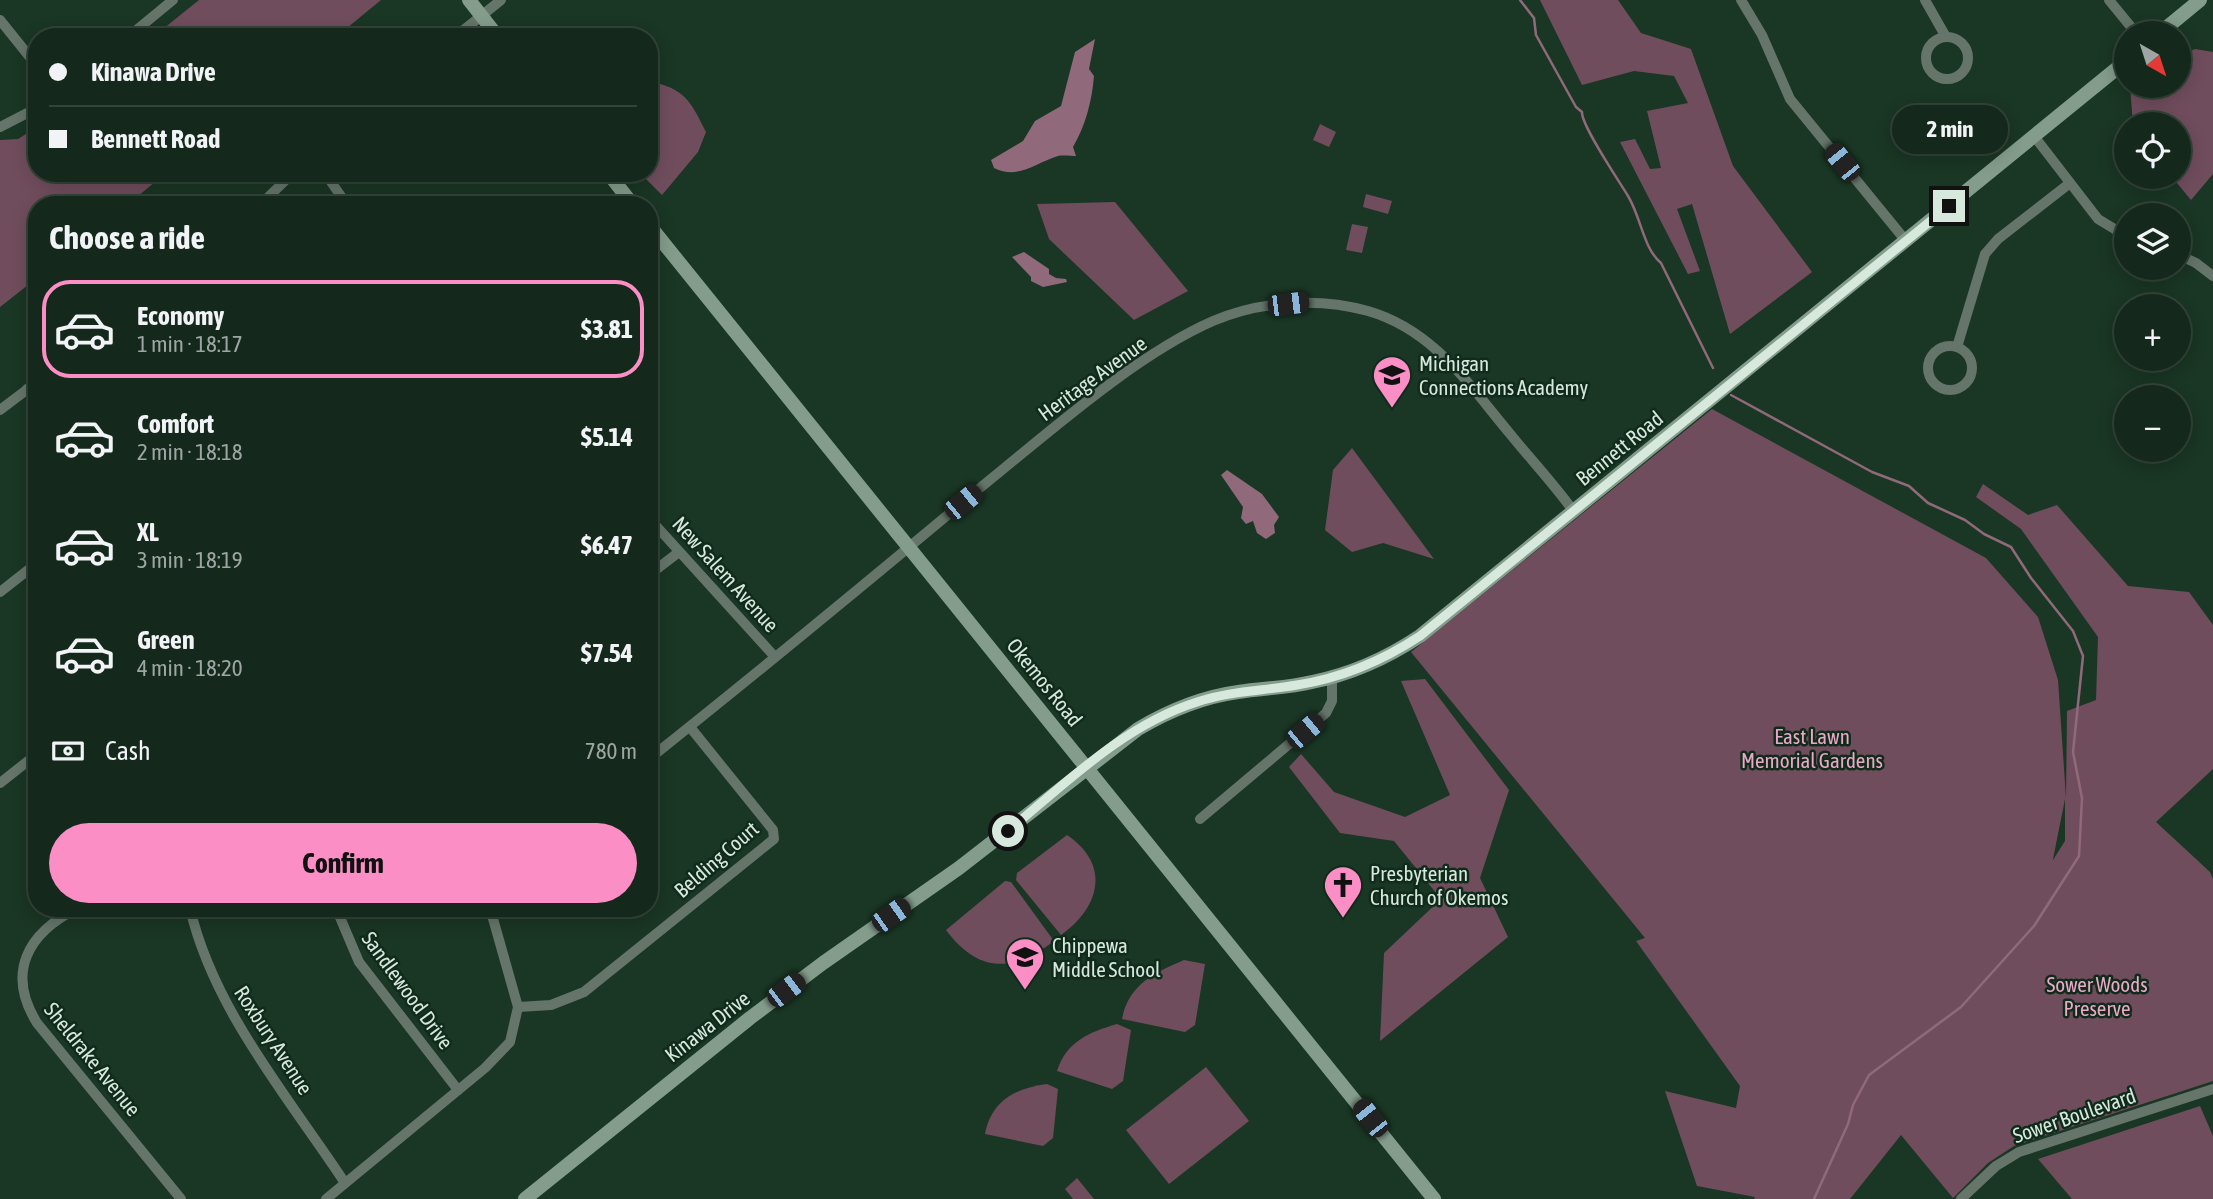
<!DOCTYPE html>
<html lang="en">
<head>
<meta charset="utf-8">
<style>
	:root { --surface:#14281b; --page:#1d3024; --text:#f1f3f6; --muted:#9da6a3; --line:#33443a; --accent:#fb8fc5 }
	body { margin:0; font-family:"Asap Condensed",sans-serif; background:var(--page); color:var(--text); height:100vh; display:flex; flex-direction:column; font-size:26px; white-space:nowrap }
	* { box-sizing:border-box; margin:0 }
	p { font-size:23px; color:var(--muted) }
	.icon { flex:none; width:38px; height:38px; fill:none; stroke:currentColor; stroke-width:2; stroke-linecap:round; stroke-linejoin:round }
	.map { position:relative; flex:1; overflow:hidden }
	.side { position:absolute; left:28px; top:196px; width:630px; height:721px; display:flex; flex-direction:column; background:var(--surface); border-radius:28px; box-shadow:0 4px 18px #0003,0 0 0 2px var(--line) }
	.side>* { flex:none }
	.guide { position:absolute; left:28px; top:28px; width:630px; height:154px; border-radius:28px; box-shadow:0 4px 18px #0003,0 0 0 2px var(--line); display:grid; align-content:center; height:154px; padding:0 21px; background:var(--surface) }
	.needle { width:46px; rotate:141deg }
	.tools { position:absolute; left:2114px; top:21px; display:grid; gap:14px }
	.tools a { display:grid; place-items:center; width:77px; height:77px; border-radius:50%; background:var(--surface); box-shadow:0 4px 18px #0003,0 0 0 2px var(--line); font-size:35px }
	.end { position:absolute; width:32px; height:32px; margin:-16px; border:9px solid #d7e8dc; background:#111; box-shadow:0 0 0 4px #111 }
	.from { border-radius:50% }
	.bubble { position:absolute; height:49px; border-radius:24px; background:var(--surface); box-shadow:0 4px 18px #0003,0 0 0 2px var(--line); font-size:23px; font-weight:700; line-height:49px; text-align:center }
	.car { position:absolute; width:21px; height:42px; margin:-21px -10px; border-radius:9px; box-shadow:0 0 5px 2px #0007; background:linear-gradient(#222 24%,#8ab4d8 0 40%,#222 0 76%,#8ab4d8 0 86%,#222 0) }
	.guide b { display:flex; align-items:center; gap:24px; height:66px; font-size:26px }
	.guide b+b { border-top:2px solid var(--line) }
	.guide i { width:18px; height:18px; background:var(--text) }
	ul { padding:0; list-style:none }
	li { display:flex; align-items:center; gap:21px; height:98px; margin:0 14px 10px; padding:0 7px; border:4px solid transparent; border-radius:28px }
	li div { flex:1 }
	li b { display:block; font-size:26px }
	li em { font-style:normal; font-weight:700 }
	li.active { border-color:var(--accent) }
	li>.icon { width:63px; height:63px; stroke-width:1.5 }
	h2 { padding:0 21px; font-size:32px; line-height:84px }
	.pay { display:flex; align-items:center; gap:18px; height:77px; padding:0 21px; font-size:26px }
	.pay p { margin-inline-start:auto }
	.cta { display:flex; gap:14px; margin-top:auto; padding:14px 21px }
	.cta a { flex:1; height:80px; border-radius:42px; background:var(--accent); color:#111; font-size:28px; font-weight:700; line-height:80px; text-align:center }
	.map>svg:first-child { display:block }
	.green { fill:#704d5d; fill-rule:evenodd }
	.water { fill:#90697b }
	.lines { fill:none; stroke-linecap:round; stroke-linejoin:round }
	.stream { stroke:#90697b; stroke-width:2.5 }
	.street { stroke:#65756a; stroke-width:10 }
	.secondary { stroke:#839c8b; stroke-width:14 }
	.route { stroke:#d7e8dc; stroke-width:9 }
	.labels { text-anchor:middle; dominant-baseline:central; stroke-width:5; stroke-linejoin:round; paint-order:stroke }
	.poi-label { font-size:21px; fill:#d7e8dc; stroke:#102b1b; text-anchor:start }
	.street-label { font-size:21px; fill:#d7e8dc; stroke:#102b1b }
	.park-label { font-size:21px; fill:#eaa9c7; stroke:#102b1b }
</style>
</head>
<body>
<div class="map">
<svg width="2213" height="1199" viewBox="0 0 2213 1199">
	<rect width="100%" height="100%" fill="#1a3624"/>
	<!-- green -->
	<g class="green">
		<polygon points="199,0 381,0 336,37 153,37"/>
		<polygon points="1540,0 1618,0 1641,33 1691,49 1733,166 1812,272 1730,334 1692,204 1677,209 1700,271 1688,274 1620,142 1635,139 1650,169 1661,168 1647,111 1688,103 1674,76 1634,71 1582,85"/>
		<polygon points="2195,49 2213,52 2213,174 2191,200 2172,177 2179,177 2179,124 2133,124 2130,86 2179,86 2179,56"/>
		<path d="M 649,81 C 685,89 690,100 706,132 L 698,152 L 662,195 L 640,173 L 649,173 Z"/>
		<polygon points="1320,124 1336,132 1329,147 1313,140"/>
		<polygon points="37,127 37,173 166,173 127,205 37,205 37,278 0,307 0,140 18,139"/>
		<polygon points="1366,194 1392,201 1388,214 1363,207"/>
		<polygon points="1115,202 1188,291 1134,320 1049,239 1037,204"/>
		<polygon points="1352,224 1368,227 1362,253 1346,250"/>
		<path d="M 1712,409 L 1986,558 L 2038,617 L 2058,680 L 2066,798 L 2067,711 L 2096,700 L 2098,637 L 2021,529 L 1976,497 L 1983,484 L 2028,515 L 2057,505 L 2128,586 L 2189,592 L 2213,625 L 2213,769 L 2156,822 L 2210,872 L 2213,879 L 2213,1081 L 2014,1146 L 1988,1163 L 1953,1198 L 1901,1135 L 1850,1199 L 1754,1199 L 1755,1197 L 1697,1186 L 1665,1091 L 1736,1108 L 1740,1086 L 1636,941 L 1645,938 L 1411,652 ZM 2065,799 L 2065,841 L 2053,860 L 2053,859 Z"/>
		<polygon points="1352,448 1434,559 1383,543 1352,552 1325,530 1333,470"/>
		<polygon points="1425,679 1509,790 1480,878 1508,937 1380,1041 1384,953 1441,899 1394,841 1340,833 1289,767 1301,754 1334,792 1405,817 1450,795 1401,681"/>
		<path d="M 1067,835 C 1111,865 1100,907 1061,935 L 1016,880 L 1017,873 Z"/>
		<path d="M 1005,881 L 1011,882 L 1054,941 C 1012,973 978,973 946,930 Z"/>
		<path d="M 1184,960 L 1205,964 L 1195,1025 L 1185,1032 L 1122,1019 C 1128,985 1154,973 1184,960 Z"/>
		<path d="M 1117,1024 L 1131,1030 L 1123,1081 L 1112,1089 L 1057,1071 C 1066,1042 1089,1032 1117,1024 Z"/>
		<polygon points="1206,1067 1249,1121 1169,1184 1126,1130"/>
		<path d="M 1047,1084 L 1058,1089 L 1053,1138 L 1043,1146 L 985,1134 C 991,1101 1016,1088 1047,1084 Z"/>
		<polygon points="2200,1106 2213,1136 2213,1199 2072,1199 2038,1159"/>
		<polygon points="1077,1178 1094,1199 1073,1199 1065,1189"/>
	</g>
	<!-- water -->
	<g class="water">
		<path d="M 1095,39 L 1089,69 L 1094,76 C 1092,100 1086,125 1073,147 L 1076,156 C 1071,156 1063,155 1058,156 C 1035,163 1019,180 994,168 L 991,160 L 1023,141 L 1035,121 L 1061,106 L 1075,52 Z"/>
		<polygon points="1024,252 1049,269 1049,274 1056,278 1066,279 1067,282 1043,287 1031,281 1031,277 1012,257"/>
		<polygon points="1227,470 1262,494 1279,517 1274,525 1275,533 1266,539 1257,533 1253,521 1246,524 1241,518 1243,507 1221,475"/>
	</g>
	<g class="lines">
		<!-- stream -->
		<g class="stream">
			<path d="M 1520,0 L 1534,18 L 1536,35 L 1576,107 L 1582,112 C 1581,125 1619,181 1628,196 C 1641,217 1643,248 1661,263 L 1713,368"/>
			<polyline points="1731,395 1872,472 1909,486 1928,503 1965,520 1984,534 2011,547 2031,578 2073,631 2083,656 2073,752 2082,798 2079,856 2034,926 1961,1007 1869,1075 1853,1105 1848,1124 1814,1199"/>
		</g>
		<!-- street -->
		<g class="street">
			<polyline points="1741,0 1762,35 1790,99 1906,241"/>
			<polyline points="1925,0 1946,37"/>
			<polyline points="2109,0 2136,33"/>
			<polyline points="0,20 37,66"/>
			<polyline points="128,37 173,0"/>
			<polyline points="455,37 501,0"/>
			<circle cx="1947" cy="58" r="21"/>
			<polyline points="0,127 37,108"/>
			<polyline points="2034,136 2098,219 2126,236"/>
			<polyline points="325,173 347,205"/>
			<polyline points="260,205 293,173"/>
			<polyline points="2179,255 2196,263 2213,276"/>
			<circle cx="1950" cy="368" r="22"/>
			<polyline points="1957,347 1985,254 1998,239 2070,183"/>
			<polyline points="27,389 37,399"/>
			<polyline points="0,410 37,382"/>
			<polyline points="649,518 775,657"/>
			<polyline points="649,575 679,552"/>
			<polyline points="0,592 37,563"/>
			<path d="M 649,759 C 761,670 871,579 980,488 C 1047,434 1135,355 1213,321 C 1260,301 1318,297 1368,311 C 1434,330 1469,385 1511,435 C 1532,461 1555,485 1574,512"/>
			<polyline points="0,783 37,754"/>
			<polyline points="1200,819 1326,713 1332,701 1332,678"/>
			<path d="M 78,908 C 27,933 6,973 37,1023 L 181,1199"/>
			<path d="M 190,908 C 213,1009 289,1098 345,1183"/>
			<polyline points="336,908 359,962 458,1090"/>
			<polyline points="518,1007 551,1005 584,992 774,839 773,830 690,727"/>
			<polyline points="326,1199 485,1068 510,1042 518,1007 490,908"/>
			<polyline points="1961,1199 1996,1166 2019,1152 2213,1089"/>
		</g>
		<!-- secondary -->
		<g class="secondary">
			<polyline points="469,0 498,37"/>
			<polyline points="2160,33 2200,0"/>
			<polyline points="608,173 633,205"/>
			<polyline points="649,225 1434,1199"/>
			<path d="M 525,1199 L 750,1018 L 823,963 L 959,868 L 1138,729 C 1170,710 1202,697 1238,692 C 1263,688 1288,688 1312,682 C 1352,674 1387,658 1420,636 L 2126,61"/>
		</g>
	</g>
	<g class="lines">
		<!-- route -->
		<path class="route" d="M 1008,831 C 1066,783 1124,725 1197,702 C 1230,691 1263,691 1297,685 C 1342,678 1382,661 1420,636 L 1949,206"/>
	</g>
	<!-- icons -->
	<defs>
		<g id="school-pin" transform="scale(2.0125)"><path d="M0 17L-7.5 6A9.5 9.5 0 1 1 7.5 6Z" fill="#fb8fc5" stroke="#102b1b"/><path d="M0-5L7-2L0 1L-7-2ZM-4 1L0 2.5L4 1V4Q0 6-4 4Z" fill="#111"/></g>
		<g id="church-pin" transform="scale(2.0125)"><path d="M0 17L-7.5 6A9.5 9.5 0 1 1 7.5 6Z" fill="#fb8fc5" stroke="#102b1b"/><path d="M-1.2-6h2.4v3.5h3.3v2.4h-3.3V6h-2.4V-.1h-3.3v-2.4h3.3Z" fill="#111"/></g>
	</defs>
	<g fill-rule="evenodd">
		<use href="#school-pin" x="1392" y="375"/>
		<use href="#church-pin" x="1343" y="885"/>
		<use href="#school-pin" x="1025" y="957"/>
	</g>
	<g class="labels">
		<!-- poi labels -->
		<g class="poi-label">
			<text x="1419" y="363">Michigan<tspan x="1419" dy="24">Connections Academy</tspan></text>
			<text x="1370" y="873">Presbyterian<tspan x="1370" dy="24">Church of Okemos</tspan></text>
			<text x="1052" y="945">Chippewa<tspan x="1052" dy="24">Middle School</tspan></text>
		</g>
		<!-- street labels -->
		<g class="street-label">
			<text transform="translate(1092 378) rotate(-36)">Heritage Avenue</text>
			<text transform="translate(1619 448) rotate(-39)">Bennett Road</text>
			<text transform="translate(726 574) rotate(48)">New Salem Avenue</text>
			<text transform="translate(1045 682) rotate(51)">Okemos Road</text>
			<text transform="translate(716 859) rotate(-41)">Belding Court</text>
			<text transform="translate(408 990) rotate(54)">Sandlewood Drive</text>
			<text transform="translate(707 1026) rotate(-38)">Kinawa Drive</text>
			<text transform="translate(274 1040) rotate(57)">Roxbury Avenue</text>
			<text transform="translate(93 1059) rotate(51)">Sheldrake Avenue</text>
			<text transform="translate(2074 1115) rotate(-19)">Sower Boulevard</text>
		</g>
		<!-- park labels -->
		<g class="park-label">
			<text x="1812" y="736">East Lawn<tspan x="1812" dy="24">Memorial Gardens</tspan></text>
			<text x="2097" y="984">Sower Woods<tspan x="2097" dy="24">Preserve</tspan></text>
		</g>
	</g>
</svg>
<div class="tools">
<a><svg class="needle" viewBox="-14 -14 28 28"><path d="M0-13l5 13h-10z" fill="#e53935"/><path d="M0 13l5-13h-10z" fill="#9da6a3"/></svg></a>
<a><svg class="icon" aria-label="locate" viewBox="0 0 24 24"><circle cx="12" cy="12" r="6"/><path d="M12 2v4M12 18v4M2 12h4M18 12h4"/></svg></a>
<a><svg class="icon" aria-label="layers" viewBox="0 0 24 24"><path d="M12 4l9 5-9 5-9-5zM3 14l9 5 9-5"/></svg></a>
<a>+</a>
<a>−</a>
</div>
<i class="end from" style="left:1008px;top:831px"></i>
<i class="end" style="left:1949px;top:206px"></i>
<div class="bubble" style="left:1892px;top:105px;width:116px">2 min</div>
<i class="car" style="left:1842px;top:162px;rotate:321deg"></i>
<i class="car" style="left:1288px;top:304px;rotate:83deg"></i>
<i class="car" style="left:963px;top:502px;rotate:51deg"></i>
<i class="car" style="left:1305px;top:731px;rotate:50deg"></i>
<i class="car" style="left:891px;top:915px;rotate:55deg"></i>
<i class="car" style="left:786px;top:990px;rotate:53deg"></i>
<i class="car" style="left:1370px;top:1118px;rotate:322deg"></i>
<div class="guide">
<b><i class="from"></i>Kinawa Drive</b>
<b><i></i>Bennett Road</b>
</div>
<section class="side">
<h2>Choose a ride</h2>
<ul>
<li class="active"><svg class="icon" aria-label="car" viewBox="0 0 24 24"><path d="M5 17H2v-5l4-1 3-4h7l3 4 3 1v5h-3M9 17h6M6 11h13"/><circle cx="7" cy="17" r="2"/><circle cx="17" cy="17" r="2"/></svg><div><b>Economy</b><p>1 min · 18:17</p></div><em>$3.81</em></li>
<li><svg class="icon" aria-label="car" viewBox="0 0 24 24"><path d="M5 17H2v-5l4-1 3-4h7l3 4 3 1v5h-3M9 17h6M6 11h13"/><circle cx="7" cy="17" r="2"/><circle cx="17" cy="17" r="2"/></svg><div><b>Comfort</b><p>2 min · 18:18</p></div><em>$5.14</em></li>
<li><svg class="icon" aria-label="car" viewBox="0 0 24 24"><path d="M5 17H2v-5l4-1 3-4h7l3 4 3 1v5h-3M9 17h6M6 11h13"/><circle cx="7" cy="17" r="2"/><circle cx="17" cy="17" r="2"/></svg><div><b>XL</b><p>3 min · 18:19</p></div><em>$6.47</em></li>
<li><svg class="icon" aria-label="car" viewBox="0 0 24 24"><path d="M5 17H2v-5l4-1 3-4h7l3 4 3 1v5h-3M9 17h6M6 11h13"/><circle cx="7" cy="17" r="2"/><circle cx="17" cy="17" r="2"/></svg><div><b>Green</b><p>4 min · 18:20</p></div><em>$7.54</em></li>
</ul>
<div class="pay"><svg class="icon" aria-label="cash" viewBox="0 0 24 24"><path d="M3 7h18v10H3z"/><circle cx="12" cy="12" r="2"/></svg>Cash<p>780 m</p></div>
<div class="cta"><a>Confirm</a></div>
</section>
</div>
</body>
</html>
